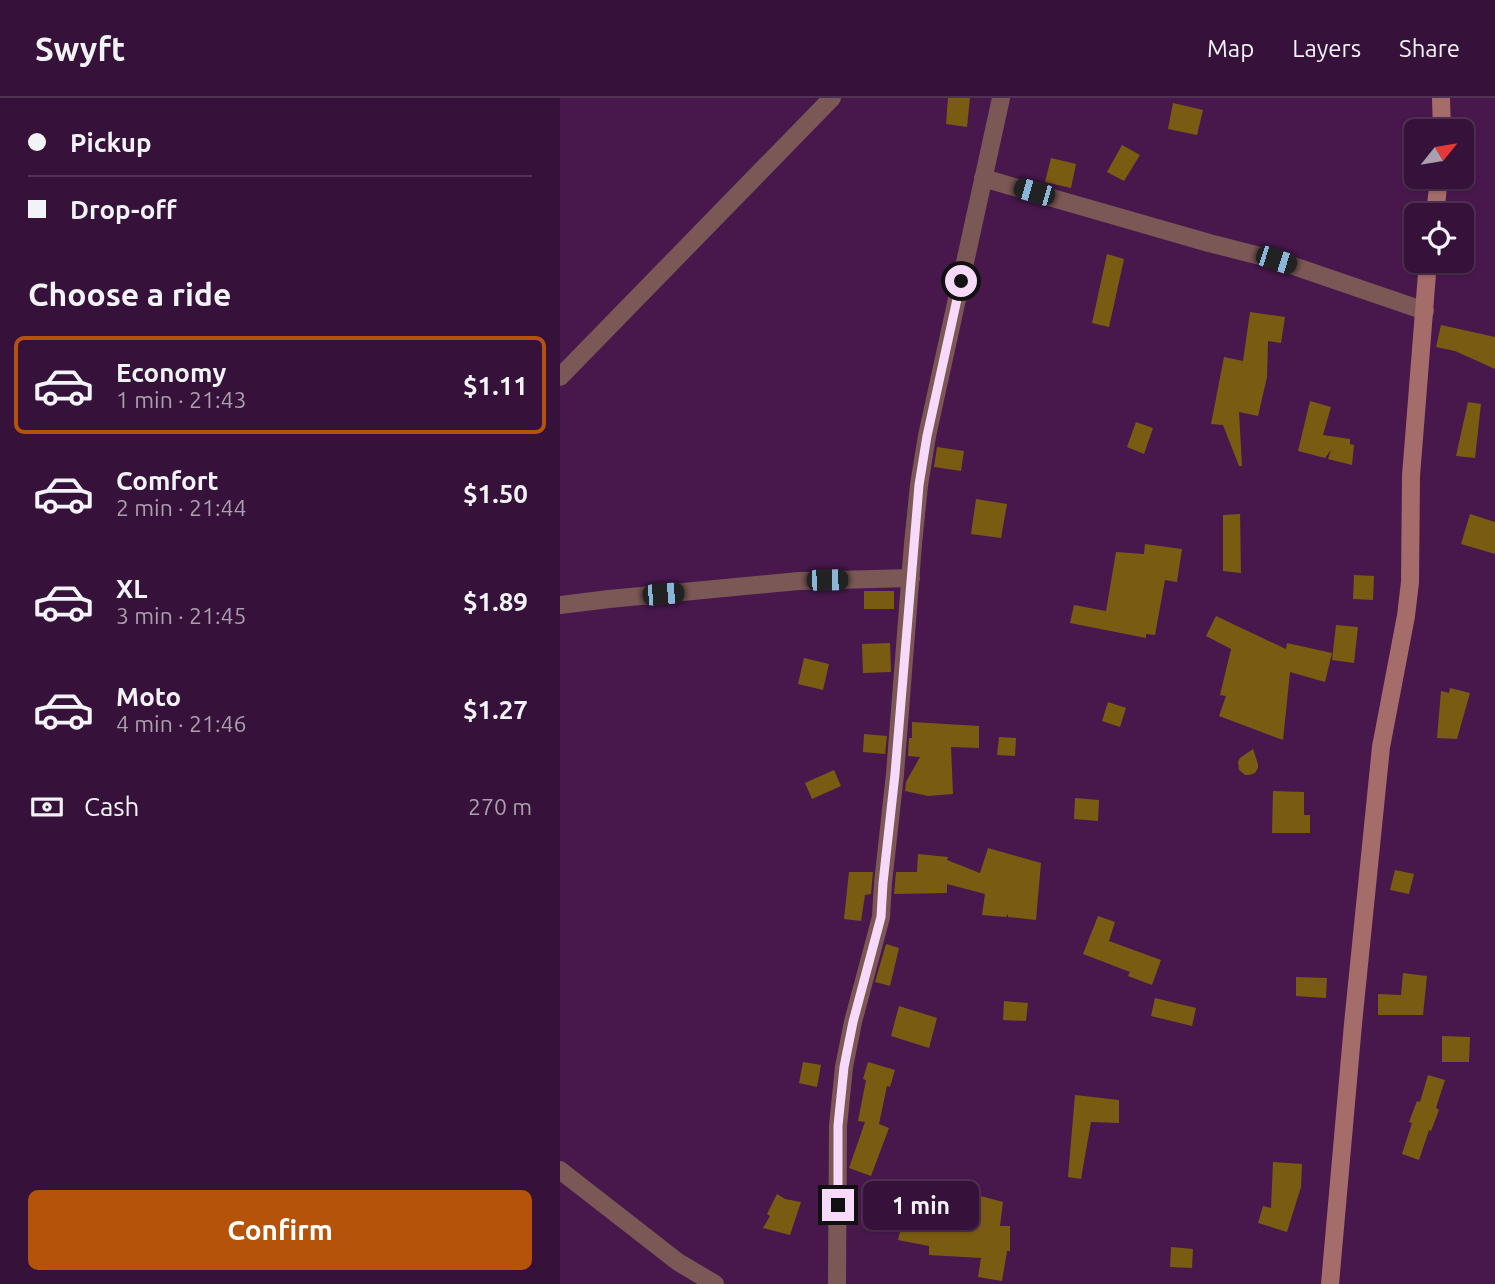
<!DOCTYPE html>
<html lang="en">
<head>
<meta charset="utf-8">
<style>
	:root { --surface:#36123a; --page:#412045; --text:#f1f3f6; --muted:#aa9eaf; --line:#503254; --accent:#b45309 }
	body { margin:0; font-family:Ubuntu,sans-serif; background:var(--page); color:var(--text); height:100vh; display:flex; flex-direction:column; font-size:26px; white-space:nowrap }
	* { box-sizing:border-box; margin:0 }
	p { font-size:23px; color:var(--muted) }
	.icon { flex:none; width:38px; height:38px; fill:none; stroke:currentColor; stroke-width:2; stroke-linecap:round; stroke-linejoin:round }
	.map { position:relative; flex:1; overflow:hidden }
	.side { display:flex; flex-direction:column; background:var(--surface); width:560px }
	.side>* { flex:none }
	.top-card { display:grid; align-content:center; height:154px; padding:0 28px; background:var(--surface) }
	.needle { width:46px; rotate:60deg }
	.buttons { position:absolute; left:844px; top:21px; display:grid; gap:14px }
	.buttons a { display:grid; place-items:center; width:70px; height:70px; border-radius:10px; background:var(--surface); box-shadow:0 2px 5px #0004,0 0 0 2px var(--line); font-size:35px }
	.end { position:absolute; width:32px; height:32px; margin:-16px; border:9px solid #f7dafa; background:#111; box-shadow:0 0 0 4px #111 }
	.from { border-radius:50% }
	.bubble { position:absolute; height:49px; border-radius:10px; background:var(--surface); box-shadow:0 2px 5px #0004,0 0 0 2px var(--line); font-size:23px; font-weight:700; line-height:49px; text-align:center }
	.car { position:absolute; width:21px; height:42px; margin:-21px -10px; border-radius:9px; box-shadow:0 0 5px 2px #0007; background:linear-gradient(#222 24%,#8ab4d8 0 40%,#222 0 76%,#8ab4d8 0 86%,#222 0) }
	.top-card b { display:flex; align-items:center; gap:24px; height:66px; font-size:26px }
	.top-card b+b { border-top:2px solid var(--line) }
	.top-card i { width:18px; height:18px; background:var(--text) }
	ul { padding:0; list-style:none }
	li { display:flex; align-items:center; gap:21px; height:98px; margin:0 14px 10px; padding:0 14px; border:4px solid transparent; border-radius:10px }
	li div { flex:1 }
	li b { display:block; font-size:26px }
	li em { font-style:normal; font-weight:700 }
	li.on { border-color:var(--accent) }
	li>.icon { width:63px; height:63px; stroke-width:1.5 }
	h2 { padding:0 28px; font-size:32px; line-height:84px }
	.pay { display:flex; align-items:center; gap:18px; height:77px; padding:0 28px; font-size:26px }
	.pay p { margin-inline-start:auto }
	.primary-button { display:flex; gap:14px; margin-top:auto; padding:14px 28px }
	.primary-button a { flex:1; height:80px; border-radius:10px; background:var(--accent); color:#fff; font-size:28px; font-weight:700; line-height:80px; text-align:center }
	header { display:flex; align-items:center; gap:42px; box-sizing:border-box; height:98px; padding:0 35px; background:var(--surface); border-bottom:2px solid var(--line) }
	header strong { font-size:33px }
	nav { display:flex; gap:38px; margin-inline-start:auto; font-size:24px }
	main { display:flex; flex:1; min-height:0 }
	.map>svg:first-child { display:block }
	.building { fill:#7a5b12 }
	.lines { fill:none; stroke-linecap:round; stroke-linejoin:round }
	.street { stroke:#7b5855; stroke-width:18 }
	.secondary { stroke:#a46d6a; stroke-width:18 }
	.route { stroke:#f7dafa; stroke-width:9 }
</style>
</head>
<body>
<header>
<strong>Swyft</strong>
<nav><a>Map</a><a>Layers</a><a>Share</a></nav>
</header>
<main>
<section class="side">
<div class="top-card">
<b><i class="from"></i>Pickup</b>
<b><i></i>Drop-off</b>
</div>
<h2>Choose a ride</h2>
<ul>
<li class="on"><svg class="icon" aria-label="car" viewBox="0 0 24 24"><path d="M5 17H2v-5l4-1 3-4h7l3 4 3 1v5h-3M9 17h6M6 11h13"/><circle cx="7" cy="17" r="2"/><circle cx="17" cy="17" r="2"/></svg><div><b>Economy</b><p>1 min · 21:43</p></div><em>$1.11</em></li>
<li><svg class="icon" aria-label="car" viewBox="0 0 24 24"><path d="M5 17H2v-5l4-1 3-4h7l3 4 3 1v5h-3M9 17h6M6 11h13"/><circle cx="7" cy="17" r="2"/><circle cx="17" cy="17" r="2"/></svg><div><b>Comfort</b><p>2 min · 21:44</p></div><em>$1.50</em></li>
<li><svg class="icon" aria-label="car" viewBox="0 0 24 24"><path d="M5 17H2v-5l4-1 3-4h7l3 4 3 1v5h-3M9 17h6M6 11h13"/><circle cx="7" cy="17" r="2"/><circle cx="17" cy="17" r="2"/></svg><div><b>XL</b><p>3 min · 21:45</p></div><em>$1.89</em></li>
<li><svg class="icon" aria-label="car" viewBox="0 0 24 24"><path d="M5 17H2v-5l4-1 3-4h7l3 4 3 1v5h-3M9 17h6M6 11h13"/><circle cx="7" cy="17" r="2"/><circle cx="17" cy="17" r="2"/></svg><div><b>Moto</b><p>4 min · 21:46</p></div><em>$1.27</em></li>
</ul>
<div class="pay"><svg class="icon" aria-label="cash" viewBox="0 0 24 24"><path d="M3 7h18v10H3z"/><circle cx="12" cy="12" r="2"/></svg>Cash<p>270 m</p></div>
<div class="primary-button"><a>Confirm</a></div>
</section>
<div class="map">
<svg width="935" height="1186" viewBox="0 0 935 1186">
	<rect width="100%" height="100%" fill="#48184d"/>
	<!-- building -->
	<g class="building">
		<polygon points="388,0 410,0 407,29 386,26"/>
		<polygon points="613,5 643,12 637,37 608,31"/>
		<polygon points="562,47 580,57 564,83 547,74"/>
		<polygon points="491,60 516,66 511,90 485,84"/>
		<polygon points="547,156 564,161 549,229 532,225"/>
		<polygon points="690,214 725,219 721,245 708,243 707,279 698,318 679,314 682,368 679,368 663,327 651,326 664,259 683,263"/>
		<polygon points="881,227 935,239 935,271 895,253 876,249"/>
		<polygon points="750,303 771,309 763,337 790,341 790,346 794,347 792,367 768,361 771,352 765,360 738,353"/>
		<polygon points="908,304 921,306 915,360 896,358"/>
		<polygon points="576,324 593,330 584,356 567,349"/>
		<polygon points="377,349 404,353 401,373 374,369"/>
		<polygon points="416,401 447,406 441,440 411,436"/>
		<polygon points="680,416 681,475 663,473 663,417"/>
		<polygon points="910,416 935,424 935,456 901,446"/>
		<polygon points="585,446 622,451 617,484 605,482 595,537 586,536 586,540 510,525 514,507 546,513 556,454 584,456"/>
		<polygon points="794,477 814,478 813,502 793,501"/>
		<rect x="304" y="493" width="30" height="18"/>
		<polygon points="656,518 726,551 727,545 772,555 765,584 730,574 723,642 659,618 666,598 660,597 671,551 646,538"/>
		<polygon points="776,527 798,529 794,565 772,562"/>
		<polygon points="330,545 331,574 303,575 302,546"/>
		<polygon points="244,560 269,566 263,592 238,586"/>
		<polygon points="890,590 910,595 897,641 877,640 881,593 889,595"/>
		<polygon points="548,604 566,610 560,629 542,623"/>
		<polygon points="352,624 419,628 419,650 391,649 393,696 368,698 345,693 346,684 360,659 348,658 349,640 352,640"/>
		<polygon points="304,636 327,638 325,656 303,654"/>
		<polygon points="439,639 456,640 455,658 437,657"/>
		<polygon points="693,651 698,666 698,670 695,675 689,677 685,677 679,672 678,664 680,660"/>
		<polygon points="274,672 281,688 252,701 245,685"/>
		<polygon points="713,693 744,694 744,717 750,717 750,735 712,735"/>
		<polygon points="515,700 539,702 538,723 514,721"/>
		<polygon points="428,750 481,765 476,822 448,819 448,816 446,819 422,817 425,796 387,786 387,795 334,796 336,774 357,774 358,756 388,759 387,762 420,775"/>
		<polygon points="835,772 854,776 849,796 830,792"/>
		<polygon points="289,774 313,774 311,796 305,797 301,823 284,821"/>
		<polygon points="538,818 555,824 549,843 601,862 592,887 568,878 570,874 523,856"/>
		<polygon points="326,846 339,850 330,888 315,884"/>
		<polygon points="843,875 867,878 863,917 818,917 818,896 841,897"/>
		<polygon points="736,879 767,880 766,900 736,898"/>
		<polygon points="595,900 636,910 632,928 591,918"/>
		<polygon points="444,903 468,905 466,923 443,922"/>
		<polygon points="339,908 377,920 369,950 331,938"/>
		<polygon points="882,938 910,939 909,964 882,964"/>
		<polygon points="243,964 261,967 257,989 239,985"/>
		<polygon points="308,964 335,972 330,989 327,988 319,1026 329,1030 311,1078 289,1070 305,1024 298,1023 306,982 303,981"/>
		<polygon points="868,977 885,982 876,1010 879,1012 871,1033 869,1032 859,1062 842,1056 852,1025 849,1024 857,1003 860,1004"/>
		<polygon points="515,997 559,1002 559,1025 531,1024 521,1081 508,1079"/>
		<polygon points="713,1064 742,1066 741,1089 727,1134 698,1125 703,1108 711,1110"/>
		<polygon points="391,1090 443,1104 440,1128 450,1128 450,1153 447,1153 442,1183 418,1179 421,1160 369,1157 369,1148 338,1142 344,1116 382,1125"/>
		<polygon points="217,1096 225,1101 241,1104 230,1137 203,1130 210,1118 207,1116"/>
		<polygon points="611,1149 633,1151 632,1170 610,1169"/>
	</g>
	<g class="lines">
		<!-- street -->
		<g class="street">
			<polyline points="423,80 649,145 716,162 865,213"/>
			<polyline points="0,279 272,0"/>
			<polyline points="0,507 49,501 239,483 351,480"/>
			<polyline points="0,1072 118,1164 155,1186"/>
			<polyline points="277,1186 278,1028 284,969 293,924 321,819 323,785 335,676 353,446 359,387 367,338 441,0"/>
		</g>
		<!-- secondary -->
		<g class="secondary">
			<polyline points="881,0 882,33"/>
			<polyline points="875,117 879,79"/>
			<polyline points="770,1186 793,926 821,649 846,518 850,484 851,378 868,163"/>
		</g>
	</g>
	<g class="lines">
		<!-- route -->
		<polyline class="route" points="278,1107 278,1028 284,969 293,924 321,819 323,785 335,676 359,387 367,338 401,183"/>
	</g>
</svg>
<div class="buttons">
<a><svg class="needle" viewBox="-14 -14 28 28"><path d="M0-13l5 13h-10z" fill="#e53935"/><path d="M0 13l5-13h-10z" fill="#aa9eaf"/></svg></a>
<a><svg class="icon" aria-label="locate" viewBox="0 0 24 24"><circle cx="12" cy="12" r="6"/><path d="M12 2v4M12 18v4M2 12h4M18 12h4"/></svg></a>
</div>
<i class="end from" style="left:401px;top:183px"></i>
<i class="end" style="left:278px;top:1107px"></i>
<div class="bubble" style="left:303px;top:1083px;width:116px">1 min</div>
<i class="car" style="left:474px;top:94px;rotate:286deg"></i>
<i class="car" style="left:716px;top:162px;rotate:108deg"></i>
<i class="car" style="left:267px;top:482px;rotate:89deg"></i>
<i class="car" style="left:103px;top:496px;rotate:85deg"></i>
</div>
</main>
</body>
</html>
